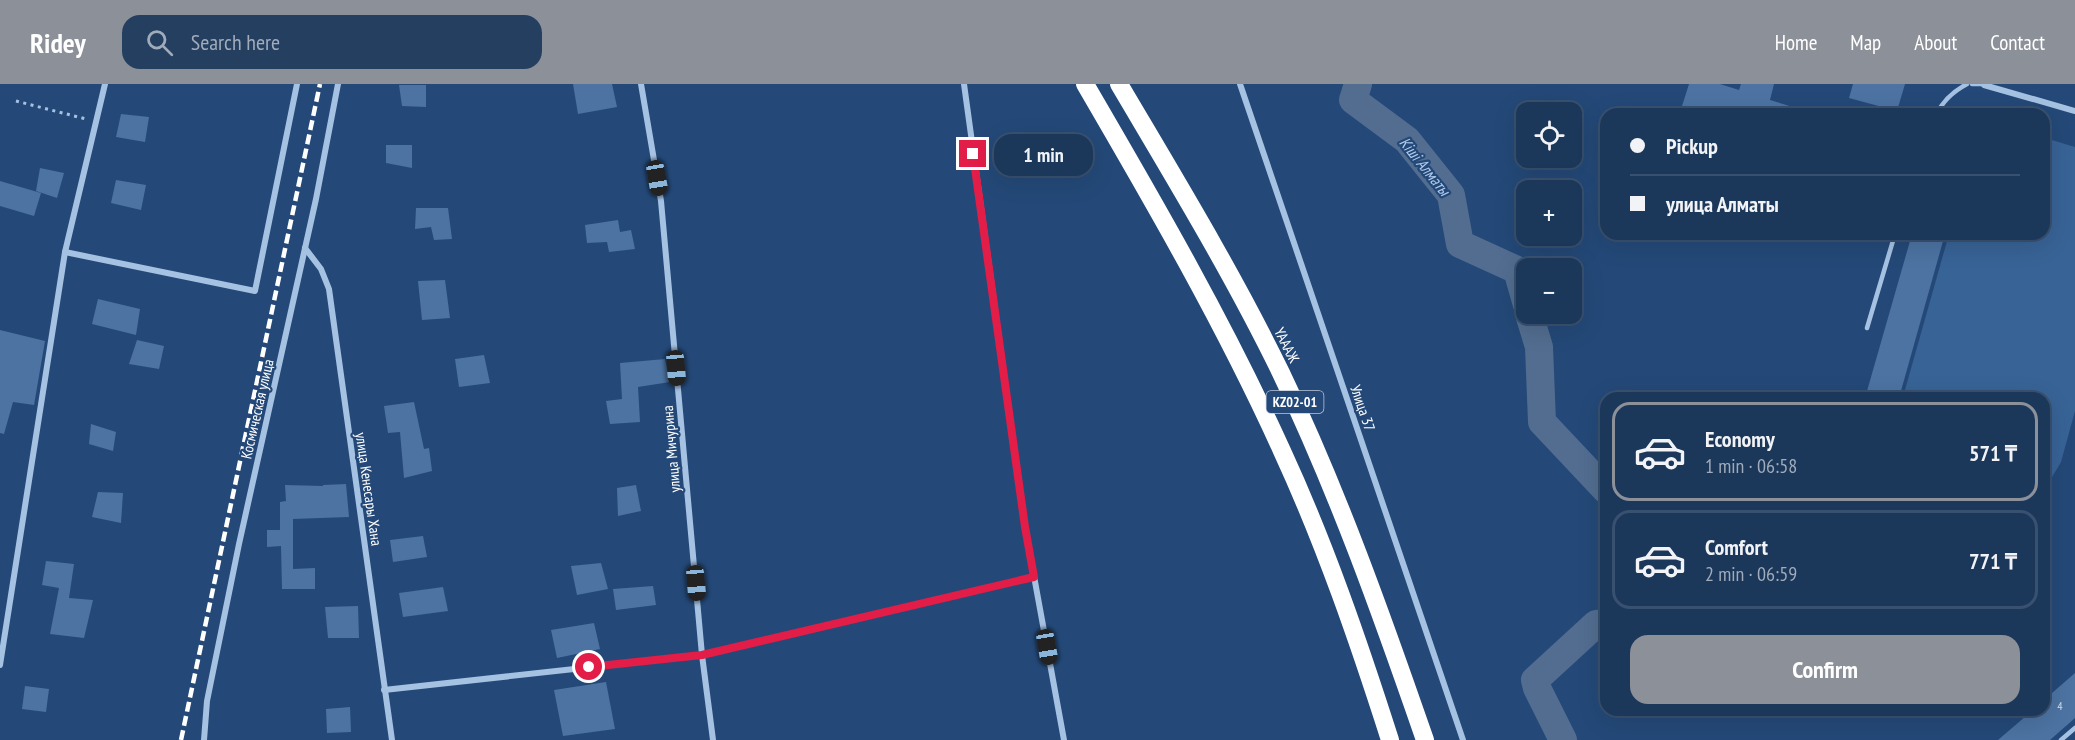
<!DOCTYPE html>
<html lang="en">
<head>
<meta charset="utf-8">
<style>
	:root { --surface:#1b375a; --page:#243f60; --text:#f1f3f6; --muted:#a0acbb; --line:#395170; --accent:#8c9099 }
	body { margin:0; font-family:"PT Sans Narrow",sans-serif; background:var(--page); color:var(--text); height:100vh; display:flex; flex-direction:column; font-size:22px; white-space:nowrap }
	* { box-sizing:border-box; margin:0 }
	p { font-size:20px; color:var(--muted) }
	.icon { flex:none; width:33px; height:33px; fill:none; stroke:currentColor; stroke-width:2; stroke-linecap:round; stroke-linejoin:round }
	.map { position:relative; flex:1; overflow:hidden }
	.details { position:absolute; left:1600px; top:308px; width:450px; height:324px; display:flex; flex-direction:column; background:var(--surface); border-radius:18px; box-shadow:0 6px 24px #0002,0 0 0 2px var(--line) }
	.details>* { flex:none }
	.guide { position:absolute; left:1600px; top:24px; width:450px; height:132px; border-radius:18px; box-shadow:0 6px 24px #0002,0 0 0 2px var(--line); display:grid; align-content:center; height:132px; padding:0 30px; background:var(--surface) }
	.buttons { position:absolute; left:1516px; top:18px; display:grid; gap:12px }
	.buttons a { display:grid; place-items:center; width:66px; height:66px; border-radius:12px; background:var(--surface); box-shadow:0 6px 24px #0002,0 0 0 2px var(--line); font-size:30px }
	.end { position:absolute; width:27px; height:27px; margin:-14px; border:8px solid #e11d48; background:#fff; box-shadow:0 0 0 3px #fff }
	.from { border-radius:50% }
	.bubble { position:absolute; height:42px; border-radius:18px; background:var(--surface); box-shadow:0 6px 24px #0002,0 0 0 2px var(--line); font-size:20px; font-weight:700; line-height:42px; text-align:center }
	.car { position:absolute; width:18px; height:36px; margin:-18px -9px; border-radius:8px; box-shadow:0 0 4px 2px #0007; background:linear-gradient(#222 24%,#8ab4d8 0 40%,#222 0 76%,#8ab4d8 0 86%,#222 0) }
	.guide b { display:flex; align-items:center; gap:21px; height:57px; font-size:22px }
	.guide b+b { border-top:2px solid var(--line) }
	.guide i { width:15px; height:15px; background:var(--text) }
	ul { padding:10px 0 0; list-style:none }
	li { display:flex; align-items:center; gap:18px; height:99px; margin:0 12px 9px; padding:0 18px; border:3px solid var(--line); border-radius:18px }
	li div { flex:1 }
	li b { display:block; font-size:22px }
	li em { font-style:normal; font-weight:700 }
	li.current { border-color:var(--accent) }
	li>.icon { width:54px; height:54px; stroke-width:1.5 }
	.button { display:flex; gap:12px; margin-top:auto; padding:12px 30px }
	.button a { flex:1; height:69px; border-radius:18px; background:var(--accent); color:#fff; font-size:24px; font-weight:700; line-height:69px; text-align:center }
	header { display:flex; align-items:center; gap:36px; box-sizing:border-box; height:84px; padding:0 30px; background:var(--accent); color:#fff }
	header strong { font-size:28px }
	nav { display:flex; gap:33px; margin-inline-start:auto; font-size:21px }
	.search { width:420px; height:54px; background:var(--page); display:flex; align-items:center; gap:15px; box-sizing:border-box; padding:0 21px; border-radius:18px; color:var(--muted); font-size:22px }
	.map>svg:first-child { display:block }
	.green { fill:#386396 }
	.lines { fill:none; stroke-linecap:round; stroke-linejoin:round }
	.river { stroke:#526d90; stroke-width:28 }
	.building { fill:#4c73a2 }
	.path { stroke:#a6c2e3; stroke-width:3; stroke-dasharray:3 4.5; stroke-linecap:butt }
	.lane { stroke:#a6c2e3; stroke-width:4.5 }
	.street { stroke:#a6c2e3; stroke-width:6 }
	.highway { stroke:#fff; stroke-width:18 }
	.rail { stroke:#fff; stroke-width:4.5; stroke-dasharray:10 4.5; stroke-linecap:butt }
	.route { stroke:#e11d48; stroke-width:8 }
	.labels { text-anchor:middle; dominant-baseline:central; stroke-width:4.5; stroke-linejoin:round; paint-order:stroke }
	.number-label { font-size:12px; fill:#d2dce8 }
	.shield { fill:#244978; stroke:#bdc8d6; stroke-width:1.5 }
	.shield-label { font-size:14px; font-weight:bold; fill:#fff }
	.street-label { font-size:15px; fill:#fff; stroke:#244978 }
	.water-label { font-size:16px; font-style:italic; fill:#b1cceb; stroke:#244978 }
</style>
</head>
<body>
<header>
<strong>Ridey</strong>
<div class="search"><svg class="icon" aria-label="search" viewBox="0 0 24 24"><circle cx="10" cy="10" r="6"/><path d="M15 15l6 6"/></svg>Search here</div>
<nav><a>Home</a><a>Map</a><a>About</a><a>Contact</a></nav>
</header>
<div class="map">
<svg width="2075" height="656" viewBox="0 0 2075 656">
	<rect width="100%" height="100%" fill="#244978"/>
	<!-- green -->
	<polygon class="green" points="2045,54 2075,63 2075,327 2061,378 2045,405 2044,314 1903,313 1949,150 2044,150"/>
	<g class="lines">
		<!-- river -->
		<g class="river">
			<polyline points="1358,0 1353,16 1407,56 1451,111 1460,160 1517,186 1527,221"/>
			<polyline points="1529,230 1539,263 1542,338 1606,406"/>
			<polyline points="1563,656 1537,604 1535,596 1596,540 1606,539"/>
		</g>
	</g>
	<!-- building -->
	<g class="building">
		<polygon points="573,0 612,0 617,23 578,30"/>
		<polygon points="1689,0 1720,0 1739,6 1741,0 1774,0 1770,16 1806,27 1805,30 1706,30 1682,22"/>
		<polygon points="1853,0 1905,0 1897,27 1849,14"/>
		<polygon points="399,1 426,1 426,23 402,22"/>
		<polygon points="121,30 149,33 145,58 116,53"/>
		<polygon points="386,61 412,61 412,84 386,79"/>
		<polygon points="40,84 64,89 57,114 36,107"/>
		<polygon points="116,96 146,101 141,126 111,119"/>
		<polygon points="0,97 41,109 34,132 0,122"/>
		<polygon points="416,124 448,124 452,155 434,156 431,143 415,145"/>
		<polygon points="618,136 620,148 631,146 635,165 609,168 607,158 587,159 585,141"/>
		<polygon points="1912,150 1945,150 1899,314 1865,314"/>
		<polygon points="445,196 450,234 422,236 418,197"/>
		<polygon points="98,215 140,225 136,251 92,240"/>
		<polygon points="0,246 45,257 34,321 13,318 4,350 0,349"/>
		<polygon points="137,256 164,262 159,285 129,280"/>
		<polygon points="484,271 490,299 459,303 455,275"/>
		<polygon points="665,275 670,298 638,303 640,338 610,340 606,317 622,315 620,279"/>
		<polygon points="414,318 424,365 429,364 432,387 404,394 400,348 388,349 384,322"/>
		<polygon points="91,340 116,348 113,367 89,360"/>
		<polygon points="346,400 349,433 293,435 293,485 315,484 315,505 282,505 281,462 267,463 267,446 280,446 280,418 286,417 285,401 323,402 323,401"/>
		<polygon points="636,401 641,427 618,432 617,404"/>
		<polygon points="98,408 123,409 121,439 92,433"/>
		<polygon points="423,452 427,473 393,478 390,456"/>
		<polygon points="46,477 74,480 69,514 93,516 84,554 50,550 59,504 42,501"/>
		<polygon points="601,479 608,505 577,511 571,482"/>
		<polygon points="653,502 656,521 616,526 613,505"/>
		<polygon points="443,503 448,527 403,533 399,509"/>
		<polygon points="358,522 359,554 328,554 325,523"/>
		<polygon points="594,539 600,565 557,574 551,546"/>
		<polygon points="2075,589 2075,634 2050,656 1998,656 2033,626 2044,626 2044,616"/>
		<polygon points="606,598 615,645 563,652 554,606"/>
		<polygon points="25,602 49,605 46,628 22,625"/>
		<polygon points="350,623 351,648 327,649 326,625"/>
	</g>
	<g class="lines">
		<!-- path -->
		<polyline class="path" points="16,17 86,35"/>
		<!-- lane -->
		<g class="lane">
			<polyline points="1972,0 1985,0"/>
			<path d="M 1937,30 C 1943,16 1954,7 1967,0"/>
			<polyline points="1867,244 1895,150"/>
			<polyline points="2061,656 2075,644"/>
		</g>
		<!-- street -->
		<g class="street">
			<polyline points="641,0 661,117 702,571 713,656"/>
			<polyline points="964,0 1025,443 1064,656"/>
			<polyline points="1240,0 1463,656"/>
			<polyline points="1984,1 2075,27"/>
			<polyline points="305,164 321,185 329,205 392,656"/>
			<polyline points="65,168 255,207 297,0"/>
			<polyline points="0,581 65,168 105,0"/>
			<polyline points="384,606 702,571 1034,493"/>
			<polyline points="204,656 207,617 239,460 316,115 338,0"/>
		</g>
		<!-- highway -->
		<g class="highway">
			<path d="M 1085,0 C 1155,120 1225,241 1282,367 C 1325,460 1359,559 1390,656"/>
			<path d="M 1119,0 C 1175,95 1233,190 1281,289 C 1338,408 1382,532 1425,656"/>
		</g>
		<!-- rail -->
		<polyline class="rail" points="181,656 320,0"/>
	</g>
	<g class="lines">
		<!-- route -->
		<polyline class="route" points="589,583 702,571 1034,493 1025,443 973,70"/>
	</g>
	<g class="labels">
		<!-- number labels -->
		<g class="number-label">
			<text x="2060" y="621">4</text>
		</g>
		<!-- shield labels -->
		<rect class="shield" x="1266.5" y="307" width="57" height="22" rx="4.5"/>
		<g class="shield-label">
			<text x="1295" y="318">KZ02-01</text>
		</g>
		<!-- street labels -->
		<g class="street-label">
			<text transform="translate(1287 261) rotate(63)">ҮАААЖ</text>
			<text transform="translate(1363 324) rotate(71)">Улица 37</text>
			<text transform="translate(257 325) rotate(-77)">Космическая улица</text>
			<text transform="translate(671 365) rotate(-95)">улица Мичурина</text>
			<text transform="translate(369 405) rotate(82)">улица Кенесары Хана</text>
		</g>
		<!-- water labels -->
		<g class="water-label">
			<text transform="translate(1425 82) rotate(51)">Кіші Алматы</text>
		</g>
	</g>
</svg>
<div class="buttons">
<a><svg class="icon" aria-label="locate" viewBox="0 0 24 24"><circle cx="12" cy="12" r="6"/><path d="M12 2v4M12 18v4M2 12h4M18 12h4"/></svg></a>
<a>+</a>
<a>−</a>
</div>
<i class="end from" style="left:589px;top:583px"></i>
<i class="end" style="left:973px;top:70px"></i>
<div class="bubble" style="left:994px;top:50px;width:99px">1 min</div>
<i class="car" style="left:657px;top:94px;rotate:170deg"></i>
<i class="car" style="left:676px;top:284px;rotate:175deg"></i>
<i class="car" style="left:696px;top:499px;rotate:175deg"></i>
<i class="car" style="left:1047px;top:563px;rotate:170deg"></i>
<div class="guide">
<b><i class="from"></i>Pickup</b>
<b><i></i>улица Алматы</b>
</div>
<section class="details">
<ul>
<li class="current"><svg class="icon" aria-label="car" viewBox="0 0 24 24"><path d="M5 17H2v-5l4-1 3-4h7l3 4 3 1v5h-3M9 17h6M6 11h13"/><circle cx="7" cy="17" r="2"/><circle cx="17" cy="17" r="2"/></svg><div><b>Economy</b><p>1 min · 06:58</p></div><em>571 ₸</em></li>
<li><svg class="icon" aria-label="car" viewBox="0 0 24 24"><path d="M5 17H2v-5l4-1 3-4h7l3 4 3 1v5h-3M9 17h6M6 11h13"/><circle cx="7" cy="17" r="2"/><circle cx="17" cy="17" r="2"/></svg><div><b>Comfort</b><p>2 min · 06:59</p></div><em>771 ₸</em></li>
</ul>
<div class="button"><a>Confirm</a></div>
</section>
</div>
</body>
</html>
